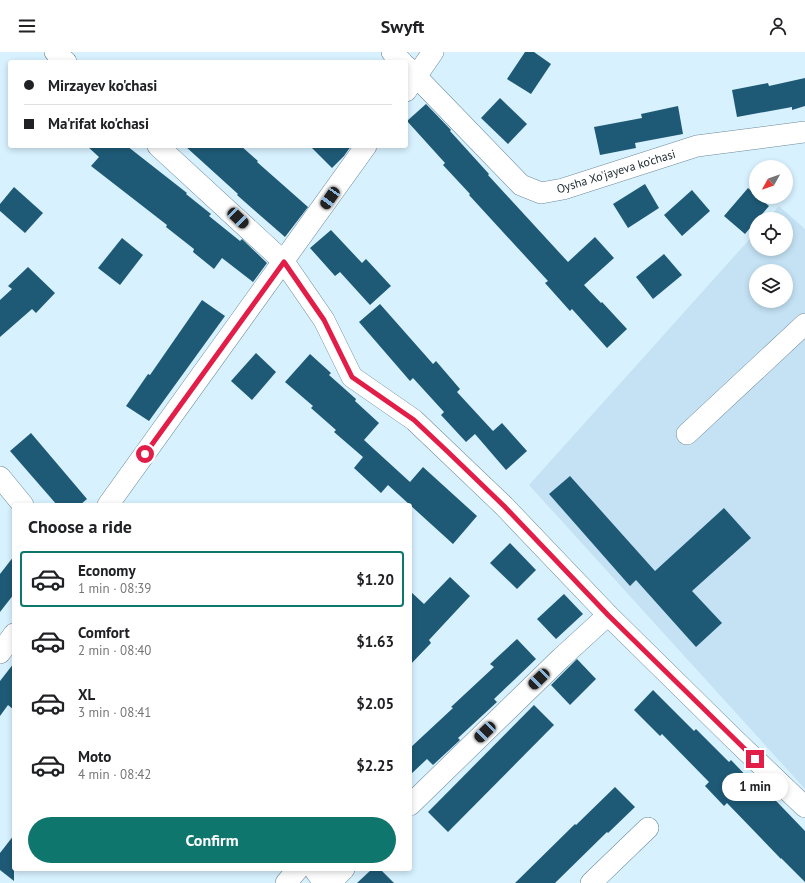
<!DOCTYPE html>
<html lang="en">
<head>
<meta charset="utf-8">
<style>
	:root { --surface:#fff; --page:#f2f2f2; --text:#202124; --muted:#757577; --line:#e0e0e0; --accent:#0f766e }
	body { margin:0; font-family:"PT Sans",sans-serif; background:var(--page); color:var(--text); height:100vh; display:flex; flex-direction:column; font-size:15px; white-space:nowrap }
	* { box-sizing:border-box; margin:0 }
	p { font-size:13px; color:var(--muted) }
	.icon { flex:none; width:22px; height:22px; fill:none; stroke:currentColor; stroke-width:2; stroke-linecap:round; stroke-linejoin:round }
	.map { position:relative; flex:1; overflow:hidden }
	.details { position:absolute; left:12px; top:451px; width:400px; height:368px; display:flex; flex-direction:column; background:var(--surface); border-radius:4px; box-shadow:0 2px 6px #0003 }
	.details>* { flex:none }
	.banner { position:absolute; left:8px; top:8px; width:400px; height:88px; border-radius:4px; box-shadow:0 2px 6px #0003; display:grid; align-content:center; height:88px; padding:0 16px; background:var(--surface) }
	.needle { width:26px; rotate:230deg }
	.fabs { position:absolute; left:749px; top:108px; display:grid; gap:8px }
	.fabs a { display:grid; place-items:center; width:44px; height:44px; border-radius:50%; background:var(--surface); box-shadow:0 2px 6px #0003; font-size:20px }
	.end { position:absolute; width:18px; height:18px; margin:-9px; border:5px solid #e11d48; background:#fff; box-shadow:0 0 0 2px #fff }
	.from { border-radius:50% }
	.bubble { position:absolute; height:28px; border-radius:14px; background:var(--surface); box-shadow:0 2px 6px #0003; font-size:13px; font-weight:600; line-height:28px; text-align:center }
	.car { position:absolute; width:12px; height:24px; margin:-12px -6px; border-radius:5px; box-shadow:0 0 3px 1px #0007; background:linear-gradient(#222 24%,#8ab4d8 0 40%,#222 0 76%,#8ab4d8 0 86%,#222 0) }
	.banner b { display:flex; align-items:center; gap:14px; height:38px; font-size:15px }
	.banner b+b { border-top:1px solid var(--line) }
	.banner i { width:10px; height:10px; background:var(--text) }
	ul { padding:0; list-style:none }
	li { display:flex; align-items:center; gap:12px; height:56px; margin:0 8px 6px; padding:0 8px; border:2px solid transparent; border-radius:4px }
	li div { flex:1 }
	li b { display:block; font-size:15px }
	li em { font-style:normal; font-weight:600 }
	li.selected { border-color:var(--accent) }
	li>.icon { width:36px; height:36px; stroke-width:1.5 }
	h2 { padding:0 16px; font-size:18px; line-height:48px }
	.primary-button { display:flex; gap:8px; margin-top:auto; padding:8px 16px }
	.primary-button a { flex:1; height:46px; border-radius:24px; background:var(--accent); color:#fff; font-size:16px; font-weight:600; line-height:46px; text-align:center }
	header { display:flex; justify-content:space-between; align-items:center; height:52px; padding:0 16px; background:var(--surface); font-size:18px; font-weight:600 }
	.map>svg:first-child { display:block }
	.built { fill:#c4e2f4; fill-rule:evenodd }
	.building { fill:#1e5a76 }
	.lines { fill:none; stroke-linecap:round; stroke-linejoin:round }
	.minor-casing { stroke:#6d8a9a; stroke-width:22 }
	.minor { stroke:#fff; stroke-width:21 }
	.route { stroke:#e11d48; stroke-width:5 }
	.labels { text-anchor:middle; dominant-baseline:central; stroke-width:4; stroke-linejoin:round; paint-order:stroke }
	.street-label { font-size:12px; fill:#1d2930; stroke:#fff }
</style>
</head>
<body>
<header><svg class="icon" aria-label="menu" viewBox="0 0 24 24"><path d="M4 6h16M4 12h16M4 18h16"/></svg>Swyft<svg class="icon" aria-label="person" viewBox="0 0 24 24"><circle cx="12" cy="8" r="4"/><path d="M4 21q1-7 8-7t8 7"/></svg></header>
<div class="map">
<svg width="805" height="831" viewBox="0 0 805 831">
	<rect width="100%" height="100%" fill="#d7f1ff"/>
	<!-- built -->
	<path class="built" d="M 779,154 L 805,177 L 805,737 L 529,433 L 756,180 L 756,197 L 786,197 L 786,167 L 767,167 ZM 756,219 L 786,219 L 786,249 L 756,249 Z"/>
	<!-- building -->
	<g class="building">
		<polygon points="525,0 534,0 551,12 531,42 507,27"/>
		<polygon points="805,26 805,54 792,58 792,55 737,65 732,38 768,31 769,34"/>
		<polygon points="500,46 527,72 508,92 481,66"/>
		<polygon points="426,52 451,78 450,79 489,122 488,123 568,210 595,185 614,206 584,233 601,251 602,250 627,277 607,296 572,257 570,259 545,231 548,229 469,143 470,142 443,113 445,111 407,69"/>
		<polygon points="678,54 683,82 635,91 636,96 600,103 594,75 642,66 641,62"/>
		<polygon points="87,94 127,94 187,141 186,142 211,162 209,164 240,189 242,187 267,211 253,230 222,206 214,217 193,200 194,197 166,175 167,173 91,114 99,105"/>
		<polygon points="185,94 241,94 258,109 257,110 308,155 285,185 237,143 238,142"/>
		<polygon points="310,94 351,94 344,104 332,116"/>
		<polygon points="645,132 659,156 628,176 613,152"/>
		<polygon points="14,135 43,161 25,181 0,159 0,152"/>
		<polygon points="748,136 756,143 756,145 758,145 769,154 758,167 756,167 756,169 745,182 724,164"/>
		<polygon points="692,138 710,159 682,184 664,163"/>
		<polygon points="331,178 362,211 366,207 391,234 370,253 340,220 335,224 310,196"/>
		<polygon points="122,186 143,203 120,233 98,216"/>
		<polygon points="664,202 682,223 653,247 636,225"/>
		<polygon points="28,215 55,241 36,261 32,257 0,285 0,248 12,237 8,234"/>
		<polygon points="202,248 225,264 149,369 126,354 148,322 150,323"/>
		<polygon points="380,252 433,312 436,309 460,337 457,340 493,379 502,371 527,399 506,418 475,382 466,390 441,363 444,360 413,326 410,329 359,270"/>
		<polygon points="256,301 276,320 252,348 231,329"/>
		<polygon points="310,302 331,321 329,323 356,347 355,349 379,371 364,388 410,430 423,415 477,464 453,492 388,433 381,441 354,416 363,405 334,380 336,378 311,356 313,354 285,330"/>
		<polygon points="31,381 87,447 80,453 57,453 10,399"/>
		<polygon points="570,424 655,519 724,456 751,486 692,539 722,571 696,595 636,528 630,534 549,442"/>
		<polygon points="510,491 536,518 517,537 490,511"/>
		<polygon points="14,504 14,542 0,560 0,522"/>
		<polygon points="450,525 470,544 429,588 431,591 410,613 410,539 424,552"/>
		<polygon points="564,542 583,562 556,587 537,567"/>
		<polygon points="517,587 536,607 494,647 497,650 458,686 460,688 433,713 427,707 410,723 410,696 453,656 451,655 494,615 490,612"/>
		<polygon points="577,607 596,627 570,653 551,633"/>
		<polygon points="14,611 14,658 8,653 0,664 0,629"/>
		<polygon points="653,638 694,679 696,677 729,710 731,708 756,734 759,731 805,779 805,830 781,806 781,807 727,751 724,754 705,734 709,730 662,682 660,684 634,658"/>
		<polygon points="534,653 554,673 448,780 428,760"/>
		<polygon points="615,735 635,755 608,781 607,780 555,831 515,831 575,772 576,773"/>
		<polygon points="14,783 14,829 0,818 0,801"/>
		<polygon points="372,817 380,817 394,831 357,831"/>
	</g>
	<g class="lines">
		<!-- minor casing -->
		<g class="minor-casing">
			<g id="minor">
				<polyline points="55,0 66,10"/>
				<polyline points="392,0 402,10"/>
				<polyline points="406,14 521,133 541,141 563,137 697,94 805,80"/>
				<polyline points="406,39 433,0"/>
				<polyline points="158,94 284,210 324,268 352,325 414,368 504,454 608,563 735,688 805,755"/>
				<polyline points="687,382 805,272"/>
				<polyline points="0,425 23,453"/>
				<polyline points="108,453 366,94"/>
				<polyline points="0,601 14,582"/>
				<polyline points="410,753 561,606 608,563"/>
				<polyline points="314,817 324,831"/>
				<polyline points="286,831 298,817"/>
				<polyline points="330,831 344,817"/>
				<polyline points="591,831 648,776"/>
			</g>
		</g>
		<!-- minor -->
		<use href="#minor" class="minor"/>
	</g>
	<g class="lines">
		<!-- route -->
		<polyline class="route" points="145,402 284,210 324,268 352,325 414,368 448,400 504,454 608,563 755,707"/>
	</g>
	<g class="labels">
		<!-- street labels -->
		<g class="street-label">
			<text transform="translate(616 119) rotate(-17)">Oysha Xo'jayeva ko'chasi</text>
		</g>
	</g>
</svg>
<div class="fabs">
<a><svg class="needle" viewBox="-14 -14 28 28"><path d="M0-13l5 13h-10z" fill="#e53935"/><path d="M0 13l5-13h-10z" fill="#757577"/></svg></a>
<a><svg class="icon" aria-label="locate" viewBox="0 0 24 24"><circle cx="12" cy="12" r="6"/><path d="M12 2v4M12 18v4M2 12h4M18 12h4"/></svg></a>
<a><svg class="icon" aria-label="layers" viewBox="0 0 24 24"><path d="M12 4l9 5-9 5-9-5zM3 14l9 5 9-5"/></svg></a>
</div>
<i class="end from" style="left:145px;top:402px"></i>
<i class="end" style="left:755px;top:707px"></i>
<div class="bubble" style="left:722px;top:721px;width:66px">1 min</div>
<i class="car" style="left:330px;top:146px;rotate:215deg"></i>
<i class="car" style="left:238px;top:166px;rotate:134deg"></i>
<i class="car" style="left:539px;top:627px;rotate:226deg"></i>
<i class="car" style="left:485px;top:680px;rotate:226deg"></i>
<div class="banner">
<b><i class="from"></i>Mirzayev ko'chasi</b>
<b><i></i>Ma'rifat ko'chasi</b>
</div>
<section class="details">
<h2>Choose a ride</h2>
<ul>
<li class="selected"><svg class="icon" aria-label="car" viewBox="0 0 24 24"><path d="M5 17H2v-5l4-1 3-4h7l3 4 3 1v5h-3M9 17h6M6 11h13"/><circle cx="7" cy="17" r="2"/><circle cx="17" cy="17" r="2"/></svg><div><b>Economy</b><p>1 min · 08:39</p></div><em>$1.20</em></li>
<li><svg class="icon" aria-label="car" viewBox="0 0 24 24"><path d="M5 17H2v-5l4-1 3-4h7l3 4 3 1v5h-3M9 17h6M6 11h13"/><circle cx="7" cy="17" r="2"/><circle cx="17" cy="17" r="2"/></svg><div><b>Comfort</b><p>2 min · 08:40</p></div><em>$1.63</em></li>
<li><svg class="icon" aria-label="car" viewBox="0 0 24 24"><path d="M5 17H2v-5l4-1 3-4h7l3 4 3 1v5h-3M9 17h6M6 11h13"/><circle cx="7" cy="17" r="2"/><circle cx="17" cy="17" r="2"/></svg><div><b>XL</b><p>3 min · 08:41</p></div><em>$2.05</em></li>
<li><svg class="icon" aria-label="car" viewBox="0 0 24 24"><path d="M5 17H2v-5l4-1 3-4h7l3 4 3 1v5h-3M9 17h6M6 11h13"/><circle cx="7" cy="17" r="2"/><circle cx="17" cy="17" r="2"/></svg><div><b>Moto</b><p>4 min · 08:42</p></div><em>$2.25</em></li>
</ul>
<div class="primary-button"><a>Confirm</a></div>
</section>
</div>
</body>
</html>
